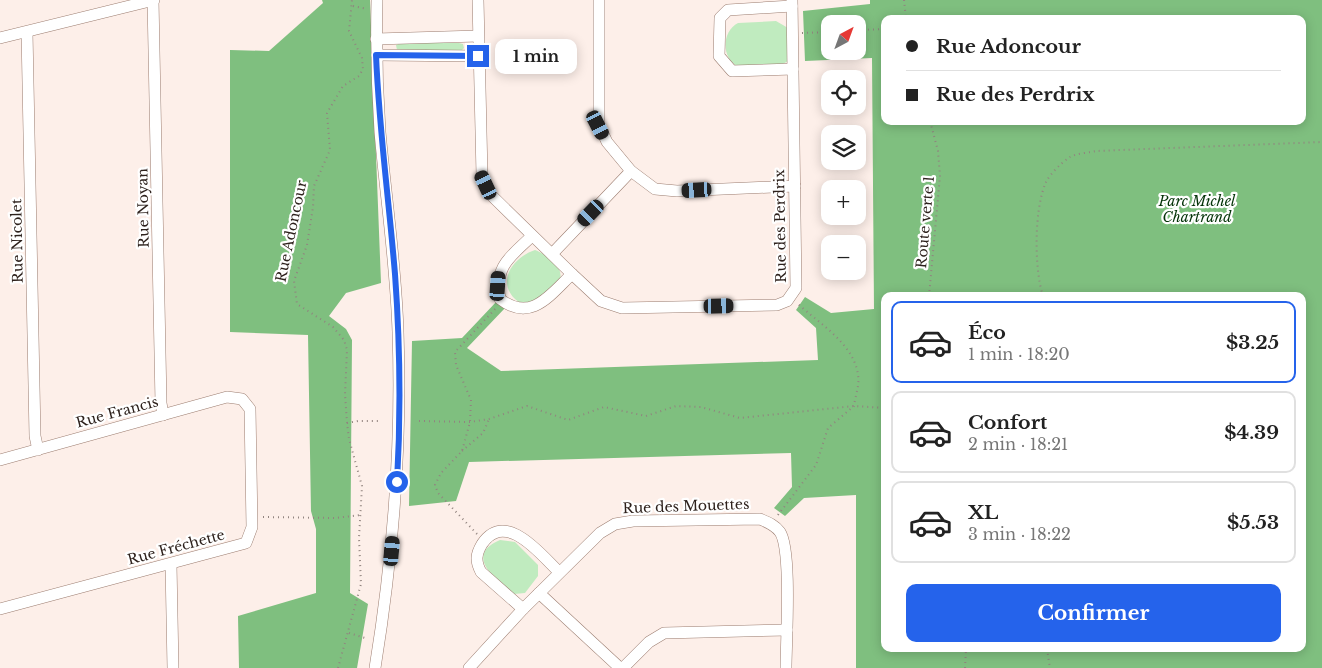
<!DOCTYPE html>
<html lang="fr">
<head>
<meta charset="utf-8">
<style>
	:root { --surface:#fff; --page:#f6f6f6; --text:#222; --muted:#767676; --line:#e0e0e0; --accent:#2563eb }
	body { margin:0; font-family:"Libre Baskerville",serif; background:var(--page); color:var(--text); height:100vh; display:flex; flex-direction:column; font-size:19px; white-space:nowrap }
	* { box-sizing:border-box; margin:0 }
	p { font-size:16px; color:var(--muted) }
	.icon { flex:none; width:28px; height:28px; fill:none; stroke:currentColor; stroke-width:2; stroke-linecap:round; stroke-linejoin:round }
	.map { position:relative; flex:1; overflow:hidden }
	.drawer { position:absolute; left:881px; top:292px; width:425px; height:360px; display:flex; flex-direction:column; background:var(--surface); border-radius:10px; box-shadow:0 2px 12px #0003 }
	.drawer>* { flex:none }
	.top-card { position:absolute; left:881px; top:15px; width:425px; height:110px; border-radius:10px; box-shadow:0 2px 12px #0003; display:grid; align-content:center; height:110px; padding:0 25px; background:var(--surface) }
	.needle { width:32px; rotate:41deg }
	.fabs { position:absolute; left:821px; top:15px; display:grid; gap:10px }
	.fabs a { display:grid; place-items:center; width:45px; height:45px; border-radius:10px; background:var(--surface); box-shadow:0 2px 12px #0003; font-size:25px }
	.end { position:absolute; width:22px; height:22px; margin:-11px; border:6px solid #2563eb; background:#fff; box-shadow:0 0 0 2px #fff }
	.from { border-radius:50% }
	.bubble { position:absolute; height:35px; border-radius:10px; background:var(--surface); box-shadow:0 2px 12px #0003; font-size:16px; font-weight:800; line-height:35px; text-align:center }
	.car { position:absolute; width:15px; height:30px; margin:-15px -8px; border-radius:6px; box-shadow:0 0 4px 1px #0007; background:linear-gradient(#222 24%,#8ab4d8 0 40%,#222 0 76%,#8ab4d8 0 86%,#222 0) }
	.top-card b { display:flex; align-items:center; gap:18px; height:48px; font-size:19px }
	.top-card b+b { border-top:1px solid var(--line) }
	.top-card i { width:12px; height:12px; background:var(--text) }
	ul { padding:9px 0 0; list-style:none }
	li { display:flex; align-items:center; gap:15px; height:82px; margin:0 10px 8px; padding:0 15px; border:2px solid var(--line); border-radius:10px }
	li div { flex:1 }
	li b { display:block; font-size:19px }
	li em { font-style:normal; font-weight:800 }
	li.on { border-color:var(--accent) }
	li>.icon { width:45px; height:45px; stroke-width:1.5 }
	.cta { display:flex; gap:10px; margin-top:auto; padding:10px 25px }
	.cta a { flex:1; height:58px; border-radius:10px; background:var(--accent); color:#fff; font-size:20px; font-weight:800; line-height:58px; text-align:center }
	.map>svg:first-child { display:block }
	.green { fill:#c0ebbf }
	.forest { fill:#7fbf7f; fill-rule:evenodd }
	.lines { fill:none; stroke-linecap:round; stroke-linejoin:round }
	.minor-casing { stroke:#9c7d70; stroke-width:12 }
	.path { stroke:#91847f; stroke-width:2; stroke-dasharray:1 4; stroke-linecap:butt }
	.minor { stroke:#fff; stroke-width:11 }
	.route { stroke:#2563eb; stroke-width:6 }
	.labels { text-anchor:middle; dominant-baseline:central; stroke-width:4.5; stroke-linejoin:round; paint-order:stroke }
	.park-label { font-size:14px; font-style:italic; fill:#043308; stroke:#fff }
	.street-label { font-size:14px; fill:#2d211c; stroke:#fff }
</style>
</head>
<body>
<div class="map">
<svg width="1322" height="668" viewBox="0 0 1322 668">
	<rect width="100%" height="100%" fill="#fdefe9"/>
	<!-- green -->
	<g class="green">
		<path d="M 776,21 L 788,28 L 788,61 L 783,64 L 737,66 C 721,57 722,31 738,23 Z"/>
		<polygon points="401,43 459,43 463,44 464,48 461,51 397,50 396,45"/>
		<path d="M 535,250 C 545,254 564,265 560,279 C 557,286 546,295 541,301 L 520,303 C 494,285 511,258 535,250 Z"/>
		<path d="M 500,540 L 515,542 L 538,565 L 538,576 L 525,593 L 514,594 C 498,581 462,556 500,540 Z"/>
	</g>
	<!-- forest -->
	<g class="forest">
		<polygon points="322,0 370,0 381,283 346,293 329,316 346,329 352,340 350,593 368,604 357,668 239,668 238,616 316,593 316,529 311,511 308,335 230,332 230,50 269,51 323,3"/>
		<path d="M 870,0 L 1322,0 L 1322,668 L 856,668 L 856,495 L 804,498 L 785,516 L 774,508 L 792,487 L 791,453 L 469,462 L 456,501 L 409,506 L 412,341 L 462,338 L 497,301 L 505,308 L 467,348 L 501,371 L 818,360 L 816,328 L 796,310 L 805,297 L 831,313 L 874,309 L 872,58 L 805,61 L 803,11 L 870,4 ZM 885,19 L 1302,19 L 1302,121 L 885,121 ZM 830,24 L 858,24 L 858,51 L 830,51 ZM 885,296 L 1302,296 L 1302,649 L 885,649 Z"/>
	</g>
	<g class="lines">
		<!-- minor casing -->
		<g class="minor-casing">
			<g id="minor">
				<polyline points="153,0 161,403 163,415"/>
				<polyline points="478,0 482,175 490,194 572,274 601,301 622,308 777,305 787,301 796,288 792,0"/>
				<polyline points="599,0 599,125 607,142 631,171 655,189 677,191 795,186"/>
				<polyline points="792,6 728,10 720,18 719,56 732,71 793,69"/>
				<polyline points="27,32 35,436 38,450"/>
				<polyline points="0,38 154,0"/>
				<polyline points="376,39 478,36"/>
				<polyline points="377,55 478,56"/>
				<path d="M 532,236 C 510,257 494,266 500,299 C 531,323 550,295 572,274"/>
				<polyline points="552,254 631,171"/>
				<polyline points="0,460 227,397 242,399 250,409 252,527 246,543 0,609"/>
				<polyline points="171,564 173,668"/>
				<polyline points="539,593 620,668"/>
				<path d="M 523,609 L 481,572 C 475,561 476,554 482,544 C 506,509 541,555 559,572"/>
				<path d="M 375,668 C 393,557 402,445 398,332 C 396,265 386,199 380,132 C 377,88 376,44 377,0"/>
				<path d="M 469,668 L 523,609 L 600,533 L 615,524 L 633,521 L 760,519 C 767,522 775,525 780,532 C 792,550 786,642 786,668"/>
				<polyline points="623,668 649,642 664,633 787,630"/>
			</g>
		</g>
		<!-- path -->
		<g class="path">
			<polyline points="904,0 906,19"/>
			<polyline points="353,6 367,9"/>
			<polyline points="858,30 885,29"/>
			<polyline points="802,33 830,32"/>
			<polyline points="929,296 940,176 938,151 930,121"/>
			<path d="M 1043,296 C 1034,268 1034,209 1046,182 C 1050,174 1062,162 1070,157 C 1077,153 1088,153 1096,151 L 1322,142"/>
			<polyline points="419,421 470,422 489,419 527,406 568,420 604,407 646,416 676,406 701,407 740,418 854,406 885,408"/>
			<polyline points="347,423 358,421 379,421"/>
			<polyline points="462,451 483,433 489,419"/>
			<path d="M 778,515 L 816,465 L 828,428 L 854,406 C 855,397 860,384 858,375 C 854,344 820,324 798,304"/>
			<polyline points="263,517 335,518 361,515"/>
			<polyline points="477,534 438,493 435,485 441,473 462,451 470,422 471,400 456,365 455,352 496,308"/>
			<polyline points="349,633 365,638"/>
			<polyline points="1047,649 1050,668"/>
			<polyline points="338,668 361,584 359,538 362,486 349,439 347,423 345,394 347,350 344,340 333,327 297,304 294,281 307,245 313,207 314,186 330,150 327,113 343,86 359,76 363,69 362,58 349,31 352,0"/>
			<polyline points="965,668 966,649"/>
		</g>
		<!-- minor -->
		<use href="#minor" class="minor"/>
	</g>
	<g class="lines">
		<!-- route -->
		<path class="route" d="M 397,482 C 401,413 400,343 395,274 C 389,201 379,129 376,55 L 478,56"/>
	</g>
	<g class="labels">
		<!-- park labels -->
		<g class="park-label">
			<text x="1197" y="201">Parc Michel<tspan x="1197" dy="16">Chartrand</tspan></text>
		</g>
		<!-- street labels -->
		<g class="street-label">
			<text transform="translate(143 208) rotate(-91)">Rue Noyan</text>
			<text transform="translate(925 222) rotate(-85)">Route verte 1</text>
			<text transform="translate(780 226) rotate(-91)">Rue des Perdrix</text>
			<text transform="translate(291 231) rotate(-78)">Rue Adoncour</text>
			<text transform="translate(17 241) rotate(-91)">Rue Nicolet</text>
			<text transform="translate(117 412) rotate(-15)">Rue Francis</text>
			<text transform="translate(686 506) rotate(-2)">Rue des Mouettes</text>
			<text transform="translate(176 547) rotate(-15)">Rue Fréchette</text>
		</g>
	</g>
</svg>
<div class="fabs">
<a><svg class="needle" viewBox="-14 -14 28 28"><path d="M0-13l5 13h-10z" fill="#e53935"/><path d="M0 13l5-13h-10z" fill="#767676"/></svg></a>
<a><svg class="icon" aria-label="locate" viewBox="0 0 24 24"><circle cx="12" cy="12" r="6"/><path d="M12 2v4M12 18v4M2 12h4M18 12h4"/></svg></a>
<a><svg class="icon" aria-label="layers" viewBox="0 0 24 24"><path d="M12 4l9 5-9 5-9-5zM3 14l9 5 9-5"/></svg></a>
<a>+</a>
<a>−</a>
</div>
<i class="end from" style="left:397px;top:482px"></i>
<i class="end" style="left:478px;top:56px"></i>
<div class="bubble" style="left:495px;top:39px;width:82px">1 min</div>
<i class="car" style="left:598px;top:125px;rotate:153deg"></i>
<i class="car" style="left:486px;top:185px;rotate:335deg"></i>
<i class="car" style="left:697px;top:190px;rotate:267deg"></i>
<i class="car" style="left:591px;top:213px;rotate:224deg"></i>
<i class="car" style="left:498px;top:286px;rotate:4deg"></i>
<i class="car" style="left:719px;top:306px;rotate:89deg"></i>
<i class="car" style="left:392px;top:551px;rotate:5deg"></i>
<div class="top-card">
<b><i class="from"></i>Rue Adoncour</b>
<b><i></i>Rue des Perdrix</b>
</div>
<section class="drawer">
<ul>
<li class="on"><svg class="icon" aria-label="car" viewBox="0 0 24 24"><path d="M5 17H2v-5l4-1 3-4h7l3 4 3 1v5h-3M9 17h6M6 11h13"/><circle cx="7" cy="17" r="2"/><circle cx="17" cy="17" r="2"/></svg><div><b>Éco</b><p>1 min · 18:20</p></div><em>$3.25</em></li>
<li><svg class="icon" aria-label="car" viewBox="0 0 24 24"><path d="M5 17H2v-5l4-1 3-4h7l3 4 3 1v5h-3M9 17h6M6 11h13"/><circle cx="7" cy="17" r="2"/><circle cx="17" cy="17" r="2"/></svg><div><b>Confort</b><p>2 min · 18:21</p></div><em>$4.39</em></li>
<li><svg class="icon" aria-label="car" viewBox="0 0 24 24"><path d="M5 17H2v-5l4-1 3-4h7l3 4 3 1v5h-3M9 17h6M6 11h13"/><circle cx="7" cy="17" r="2"/><circle cx="17" cy="17" r="2"/></svg><div><b>XL</b><p>3 min · 18:22</p></div><em>$5.53</em></li>
</ul>
<div class="cta"><a>Confirmer</a></div>
</section>
</div>
</body>
</html>
